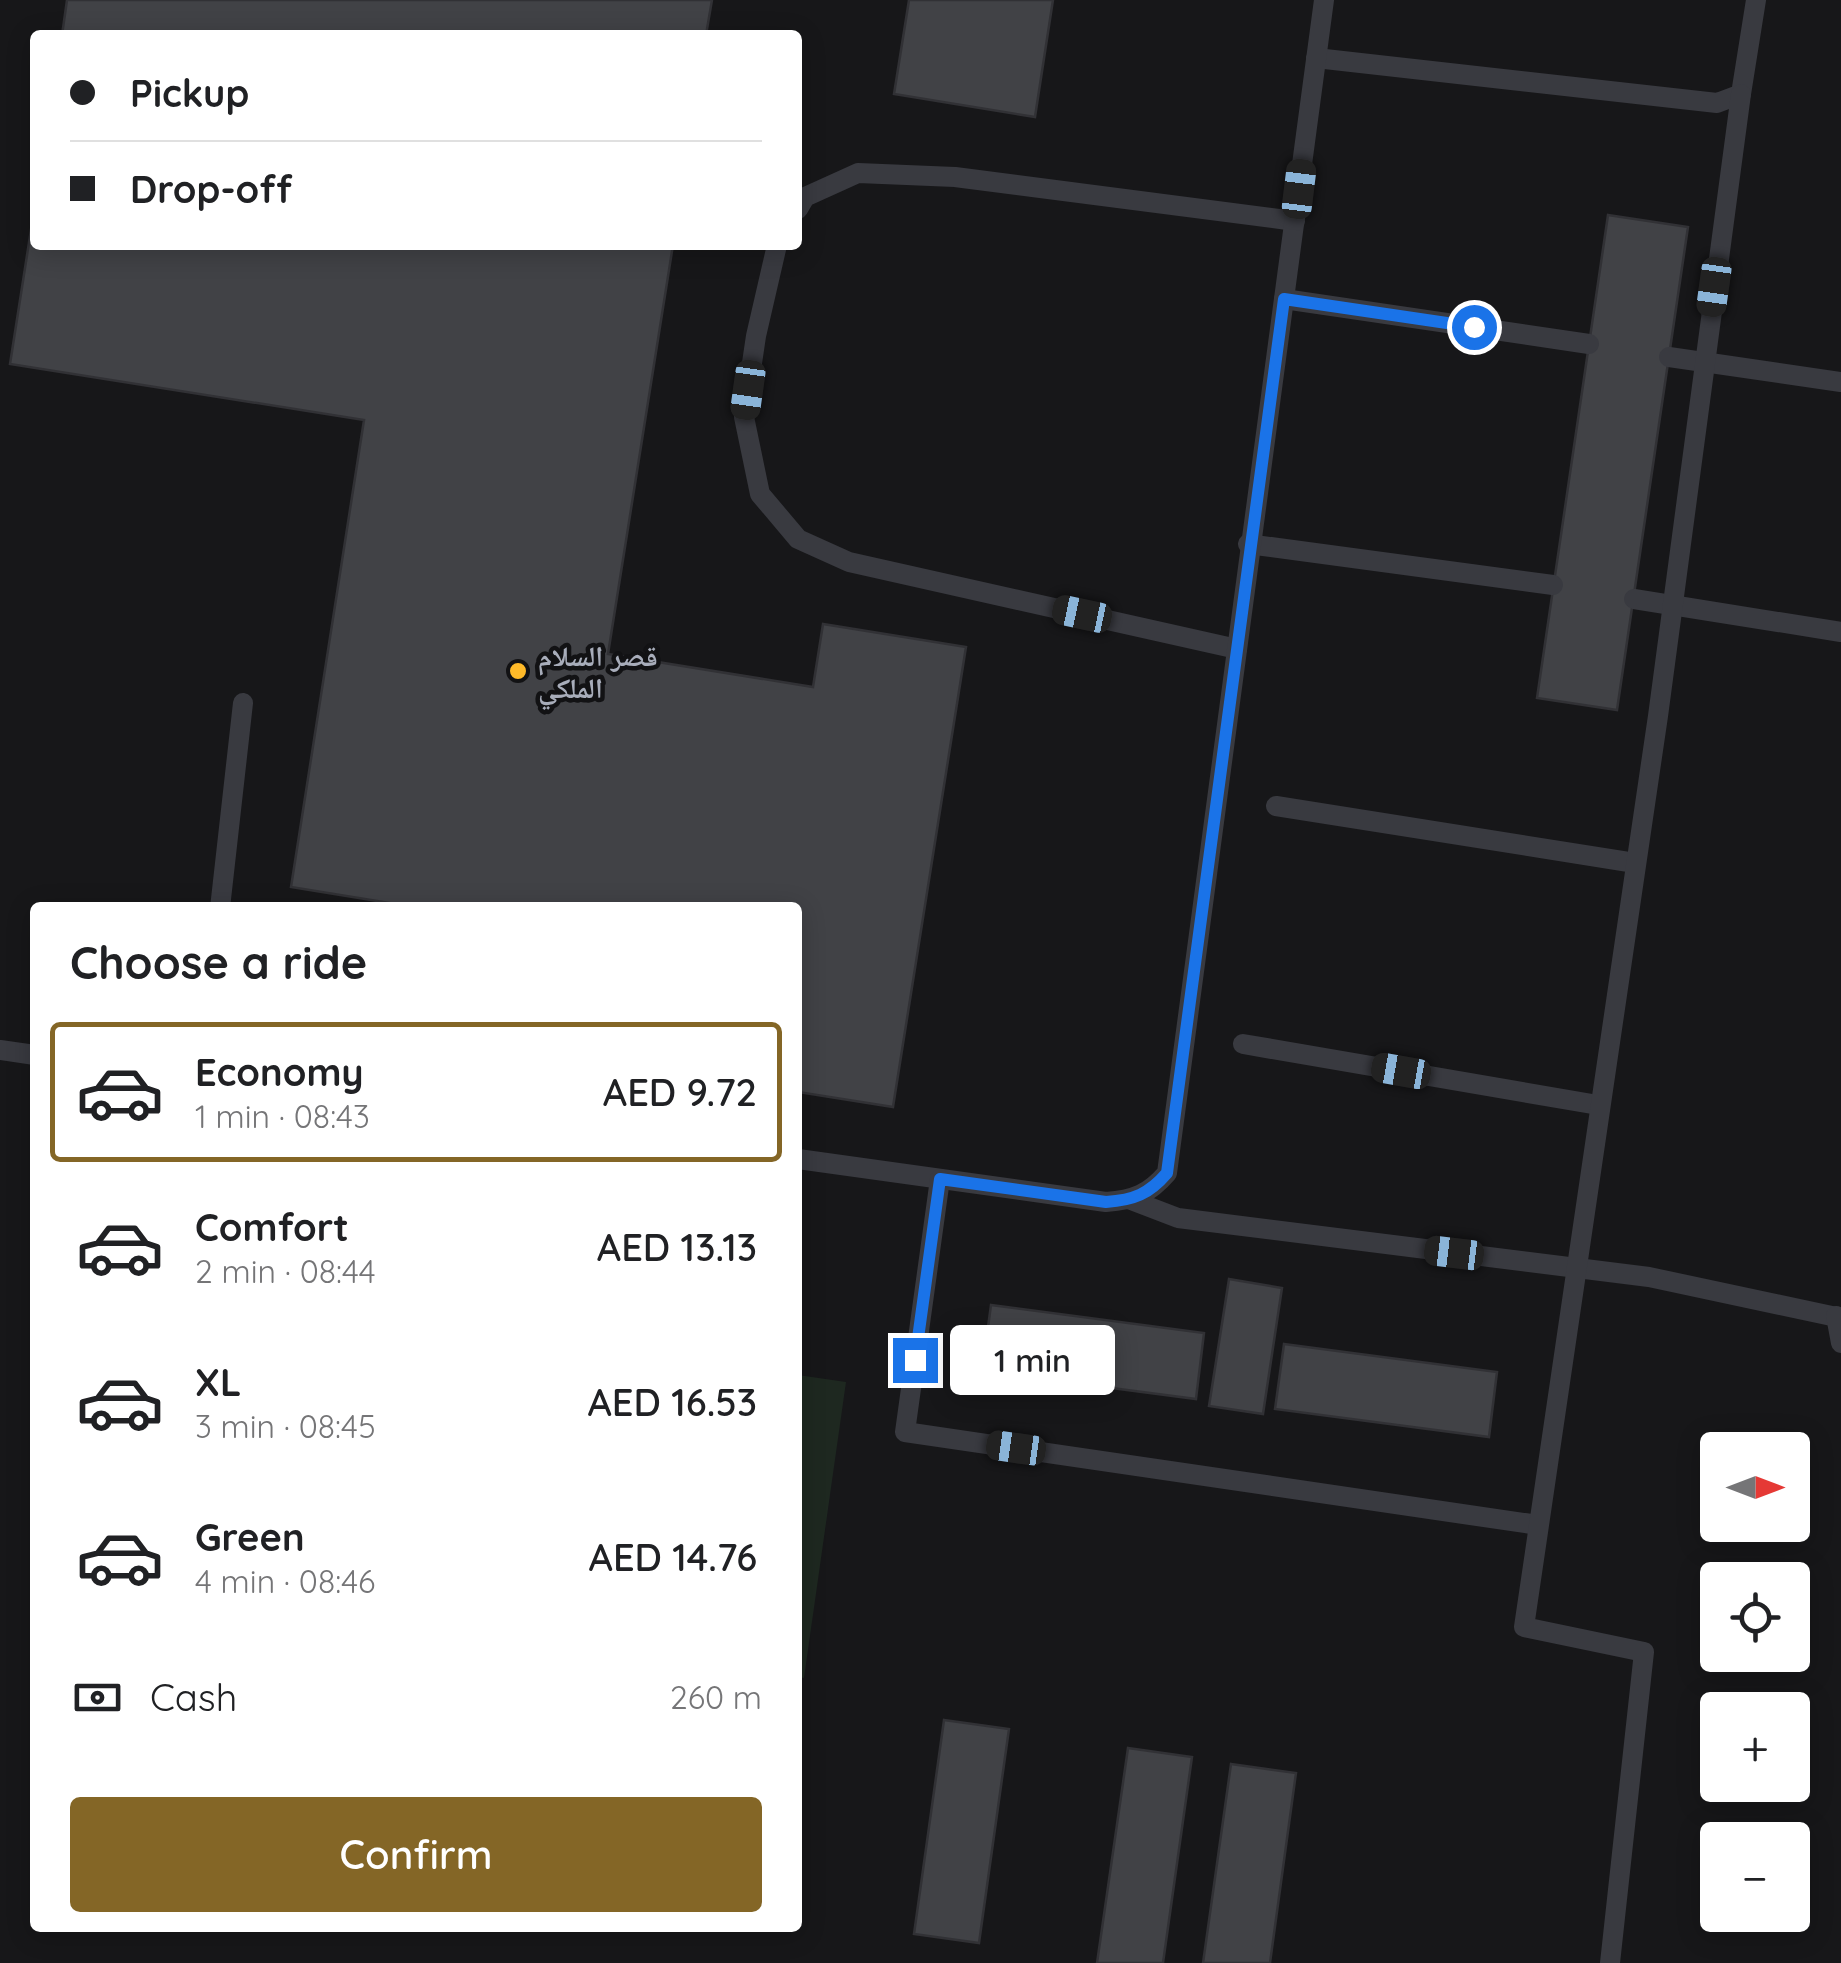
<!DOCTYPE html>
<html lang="en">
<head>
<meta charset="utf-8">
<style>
	:root { --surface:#fff; --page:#f6f6f6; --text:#202124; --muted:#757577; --line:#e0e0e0; --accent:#846626 }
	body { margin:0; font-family:Quicksand,"Noto Naskh Arabic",sans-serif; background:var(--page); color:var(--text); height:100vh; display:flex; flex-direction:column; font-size:38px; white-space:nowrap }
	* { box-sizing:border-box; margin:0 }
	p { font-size:32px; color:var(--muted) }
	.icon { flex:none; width:55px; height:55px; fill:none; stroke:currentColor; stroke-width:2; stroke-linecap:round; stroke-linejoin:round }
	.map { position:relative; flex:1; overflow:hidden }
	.sheet { position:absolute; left:30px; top:902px; width:772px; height:1030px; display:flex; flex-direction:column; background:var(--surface); border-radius:10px; box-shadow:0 5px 25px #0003 }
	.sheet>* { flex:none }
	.guide { position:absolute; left:30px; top:30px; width:772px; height:220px; border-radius:10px; box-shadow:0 5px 25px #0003; display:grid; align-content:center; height:220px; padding:0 40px; background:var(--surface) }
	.needle { width:65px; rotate:90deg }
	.fabs { position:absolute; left:1700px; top:1432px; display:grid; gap:20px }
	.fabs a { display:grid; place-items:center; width:110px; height:110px; border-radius:10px; background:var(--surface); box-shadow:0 5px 25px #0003; font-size:50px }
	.end { position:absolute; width:45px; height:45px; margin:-22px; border:12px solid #1a73e8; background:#fff; box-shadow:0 0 0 5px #fff }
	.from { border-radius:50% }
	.bubble { position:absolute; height:70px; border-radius:10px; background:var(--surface); box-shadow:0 5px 25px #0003; font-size:32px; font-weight:600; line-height:70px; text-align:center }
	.car { position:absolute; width:30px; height:60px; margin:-30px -15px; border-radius:12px; box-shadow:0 0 8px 2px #0007; background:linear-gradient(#222 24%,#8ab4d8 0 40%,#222 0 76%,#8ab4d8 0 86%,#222 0) }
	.guide b { display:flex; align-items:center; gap:35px; height:95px; font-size:38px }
	.guide b+b { border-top:2px solid var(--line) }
	.guide i { width:25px; height:25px; background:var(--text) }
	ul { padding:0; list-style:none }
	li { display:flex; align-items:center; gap:30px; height:140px; margin:0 20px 15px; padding:0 20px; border:5px solid transparent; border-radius:10px }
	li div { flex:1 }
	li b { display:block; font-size:38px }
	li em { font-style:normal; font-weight:600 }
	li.on { border-color:var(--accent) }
	li>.icon { width:90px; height:90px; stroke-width:1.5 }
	h2 { padding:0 40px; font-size:45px; line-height:120px }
	.pay { display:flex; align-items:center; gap:25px; height:110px; padding:0 40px; font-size:38px }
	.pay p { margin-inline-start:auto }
	.primary-button { display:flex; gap:20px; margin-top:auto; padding:20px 40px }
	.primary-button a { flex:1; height:115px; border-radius:10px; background:var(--accent); color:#fff; font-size:40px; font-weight:600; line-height:115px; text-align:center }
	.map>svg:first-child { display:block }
	.green { fill:#1e2820 }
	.building { fill:#414246; stroke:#313135; stroke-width:2.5 }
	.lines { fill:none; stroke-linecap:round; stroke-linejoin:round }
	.service { stroke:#393a40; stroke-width:20 }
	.route { stroke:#1a73e8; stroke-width:12 }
	.poi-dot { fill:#ffba29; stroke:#121214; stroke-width:4 }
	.labels { text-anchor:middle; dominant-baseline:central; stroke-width:9; stroke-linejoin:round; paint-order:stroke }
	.poi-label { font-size:28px; font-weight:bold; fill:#a8adba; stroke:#121214; text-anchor:start }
</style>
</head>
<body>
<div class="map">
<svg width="1841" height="1963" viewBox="0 0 1841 1963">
	<rect width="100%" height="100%" fill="#171719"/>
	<!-- green -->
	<polygon class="green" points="798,1375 846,1382 804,1678 798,1677"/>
	<!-- building -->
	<g class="building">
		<polygon points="67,0 712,0 706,35 62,35"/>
		<polygon points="909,0 1053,0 1035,117 894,94"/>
		<polygon points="35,204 35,245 673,245 608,654 813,687 823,624 966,647 893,1107 798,1092 798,908 420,908 291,887 364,420 10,364"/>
		<polygon points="1608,215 1688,227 1617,710 1537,698"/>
		<polygon points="1229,1279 1282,1288 1263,1414 1209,1406"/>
		<polygon points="991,1305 1204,1333 1196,1399 982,1371"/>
		<polygon points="1284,1344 1497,1372 1489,1437 1275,1409"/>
		<polygon points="944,1720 1009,1729 979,1943 914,1934"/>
		<polygon points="1128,1748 1192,1757 1163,1963 1097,1963"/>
		<polygon points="1231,1764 1296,1773 1270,1963 1203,1963"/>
	</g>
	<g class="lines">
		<!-- service -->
		<g class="service">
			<polyline points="1316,58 1717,103 1741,94 1756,0"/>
			<polyline points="798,209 805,197 858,173 955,177 1295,221"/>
			<polyline points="777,245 756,336 744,417 760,494 798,539 849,562 1237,649"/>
			<polyline points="1284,299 1589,344"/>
			<polyline points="1669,357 1841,382"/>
			<polyline points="1248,544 1553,585"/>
			<polyline points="1634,599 1841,632"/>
			<polyline points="1276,806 1635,863"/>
			<polyline points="220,908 243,703"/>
			<polyline points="1243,1044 1598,1105"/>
			<polyline points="0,1050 35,1055"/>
			<path d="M 798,1159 L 1106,1202 C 1134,1200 1149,1194 1167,1173 L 1324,0"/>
			<polyline points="940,1179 905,1432 1538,1525"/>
			<polyline points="1131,1200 1178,1218 1649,1277 1841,1318"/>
			<polyline points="1836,1316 1841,1343"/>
			<polyline points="1610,1963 1644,1652 1524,1627 1658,716 1741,94"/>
		</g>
	</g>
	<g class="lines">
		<!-- route -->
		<path class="route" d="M 915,1360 L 940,1179 L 1106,1202 C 1134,1200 1149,1194 1167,1173 L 1284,299 L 1474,327"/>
	</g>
	<!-- markers -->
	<circle class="poi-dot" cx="518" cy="671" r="10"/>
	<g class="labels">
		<!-- poi labels -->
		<g class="poi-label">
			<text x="538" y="655">قصر السلام<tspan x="538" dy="32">الملكي</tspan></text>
		</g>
	</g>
</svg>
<div class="fabs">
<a><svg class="needle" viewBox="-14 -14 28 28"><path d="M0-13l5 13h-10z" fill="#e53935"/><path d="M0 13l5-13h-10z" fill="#757577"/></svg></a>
<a><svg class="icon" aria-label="locate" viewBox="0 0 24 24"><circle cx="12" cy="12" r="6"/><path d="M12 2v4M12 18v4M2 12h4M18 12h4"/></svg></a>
<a>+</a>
<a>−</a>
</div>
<i class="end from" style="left:1474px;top:327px"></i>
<i class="end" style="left:915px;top:1360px"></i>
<div class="bubble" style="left:950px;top:1325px;width:165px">1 min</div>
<i class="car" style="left:1299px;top:189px;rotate:7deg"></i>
<i class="car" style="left:1714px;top:287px;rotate:188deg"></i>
<i class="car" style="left:748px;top:390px;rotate:188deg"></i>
<i class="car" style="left:1082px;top:614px;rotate:282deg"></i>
<i class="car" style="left:1401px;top:1071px;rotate:280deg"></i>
<i class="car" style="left:1454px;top:1253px;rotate:277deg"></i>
<i class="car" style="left:1016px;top:1448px;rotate:278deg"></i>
<div class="guide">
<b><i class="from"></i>Pickup</b>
<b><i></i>Drop-off</b>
</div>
<section class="sheet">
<h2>Choose a ride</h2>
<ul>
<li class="on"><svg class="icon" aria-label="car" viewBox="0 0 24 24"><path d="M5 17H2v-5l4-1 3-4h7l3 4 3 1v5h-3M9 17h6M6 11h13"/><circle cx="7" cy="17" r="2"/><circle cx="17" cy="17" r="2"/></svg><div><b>Economy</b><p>1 min · 08:43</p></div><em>AED 9.72</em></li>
<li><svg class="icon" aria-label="car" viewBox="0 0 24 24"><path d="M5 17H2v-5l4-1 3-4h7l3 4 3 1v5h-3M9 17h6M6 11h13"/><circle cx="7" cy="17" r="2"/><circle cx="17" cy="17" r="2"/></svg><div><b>Comfort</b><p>2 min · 08:44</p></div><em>AED 13.13</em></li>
<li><svg class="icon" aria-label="car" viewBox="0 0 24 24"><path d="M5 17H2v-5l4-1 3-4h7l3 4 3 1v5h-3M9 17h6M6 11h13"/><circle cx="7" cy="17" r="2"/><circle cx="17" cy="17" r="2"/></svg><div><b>XL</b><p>3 min · 08:45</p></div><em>AED 16.53</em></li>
<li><svg class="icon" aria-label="car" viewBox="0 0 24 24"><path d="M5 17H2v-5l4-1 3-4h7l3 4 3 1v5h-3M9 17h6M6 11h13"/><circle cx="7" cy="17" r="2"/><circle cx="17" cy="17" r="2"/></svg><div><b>Green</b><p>4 min · 08:46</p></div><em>AED 14.76</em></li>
</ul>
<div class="pay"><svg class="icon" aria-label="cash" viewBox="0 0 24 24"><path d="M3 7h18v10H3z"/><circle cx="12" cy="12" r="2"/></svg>Cash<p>260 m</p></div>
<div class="primary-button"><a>Confirm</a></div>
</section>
</div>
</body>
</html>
